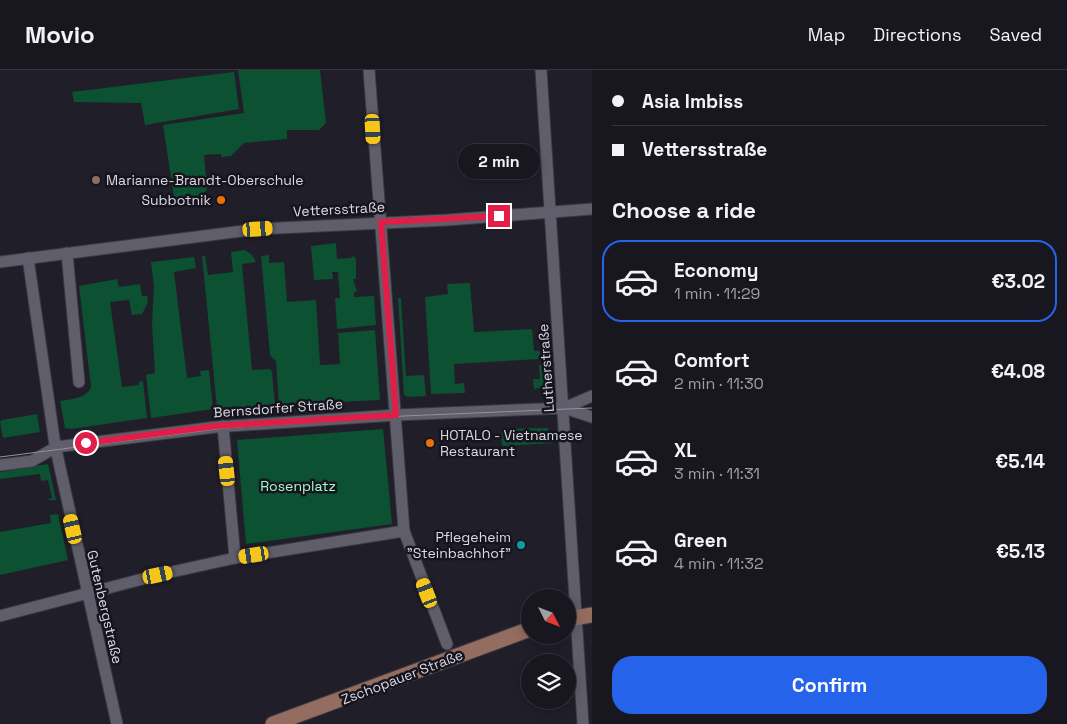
<!DOCTYPE html>
<html lang="en">
<head>
<meta charset="utf-8">
<style>
	:root { --surface:#18161e; --page:#211f27; --text:#f1f3f6; --muted:#9f9fa4; --line:#36353c; --accent:#2563eb }
	body { margin:0; font-family:"Space Grotesk",sans-serif; background:var(--page); color:var(--text); height:100vh; display:flex; flex-direction:column; font-size:19px; white-space:nowrap }
	* { box-sizing:border-box; margin:0 }
	p { font-size:16px; color:var(--muted) }
	.icon { flex:none; width:28px; height:28px; fill:none; stroke:currentColor; stroke-width:2; stroke-linecap:round; stroke-linejoin:round }
	.map { position:relative; flex:1; overflow:hidden }
	.side { display:flex; flex-direction:column; background:var(--surface); width:475px }
	.side>* { flex:none }
	.guide { display:grid; align-content:center; height:110px; padding:0 20px; background:var(--surface) }
	.needle { width:32px; rotate:132deg }
	.fabs { position:absolute; left:521px; top:519px; display:grid; gap:10px }
	.fabs a { display:grid; place-items:center; width:55px; height:55px; border-radius:50%; background:var(--surface); box-shadow:0 2px 12px #0003,0 0 0 1px var(--line); font-size:25px }
	.end { position:absolute; width:22px; height:22px; margin:-11px; border:6px solid #e11d48; background:#fff; box-shadow:0 0 0 2px #fff }
	.from { border-radius:50% }
	.bubble { position:absolute; height:35px; border-radius:18px; background:var(--surface); box-shadow:0 2px 12px #0003,0 0 0 1px var(--line); font-size:16px; font-weight:800; line-height:35px; text-align:center }
	.car { position:absolute; width:15px; height:30px; margin:-15px -8px; border-radius:6px; box-shadow:0 0 4px 1px #0007; background:linear-gradient(#f5c518 24%,#345 0 40%,#f5c518 0 76%,#345 0 86%,#f5c518 0) }
	.guide b { display:flex; align-items:center; gap:18px; height:48px; font-size:19px }
	.guide b+b { border-top:1px solid var(--line) }
	.guide i { width:12px; height:12px; background:var(--text) }
	ul { padding:0; list-style:none }
	li { display:flex; align-items:center; gap:15px; height:82px; margin:0 10px 8px; padding:0 10px; border:2px solid transparent; border-radius:20px }
	li div { flex:1 }
	li b { display:block; font-size:19px }
	li em { font-style:normal; font-weight:800 }
	li.active { border-color:var(--accent) }
	li>.icon { width:45px; height:45px; stroke-width:1.5 }
	h2 { padding:0 20px; font-size:22px; line-height:60px }
	.button { display:flex; gap:10px; margin-top:auto; padding:10px 20px }
	.button a { flex:1; height:58px; border-radius:20px; background:var(--accent); color:#fff; font-size:20px; font-weight:800; line-height:58px; text-align:center }
	header { display:flex; align-items:center; gap:30px; box-sizing:border-box; height:70px; padding:0 25px; background:var(--surface); border-bottom:1px solid var(--line) }
	header strong { font-size:24px }
	nav { display:flex; gap:28px; margin-inline-start:auto; font-size:18px }
	main { display:flex; flex:1; min-height:0 }
	.map>svg:first-child { display:block }
	.green { fill:#0c5131 }
	.lines { fill:none; stroke-linecap:round; stroke-linejoin:round }
	.minor-casing { stroke:#3b3a43; stroke-width:13 }
	.major-casing { stroke:#3b3a43; stroke-width:17 }
	.minor { stroke:#5f5e6a; stroke-width:11 }
	.major { stroke:#946c60; stroke-width:15 }
	.tram { stroke:#94929b; stroke-width:1 }
	.route { stroke:#e11d48; stroke-width:6 }
	.education-dot { fill:#8d6e63; stroke:#16151f; stroke-width:2 }
	.food-dot { fill:#e8710a; stroke:#16151f; stroke-width:2 }
	.culture-dot { fill:#0f9aa8; stroke:#16151f; stroke-width:2 }
	.labels { text-anchor:middle; dominant-baseline:central; stroke-width:5; stroke-linejoin:round; paint-order:stroke }
	.poi-label { font-size:14px; fill:#dbdae1; stroke:#16151f; text-anchor:start }
	.street-label { font-size:14px; fill:#dbdae1; stroke:#16151f }
	.park-label { font-size:14px; fill:#a5fac8; stroke:#16151f }
</style>
</head>
<body>
<header>
<strong>Movio</strong>
<nav><a>Map</a><a>Directions</a><a>Saved</a></nav>
</header>
<main>
<div class="map">
<svg width="592" height="654" viewBox="0 0 592 654">
	<rect width="100%" height="100%" fill="#201e28"/>
	<!-- green -->
	<g class="green">
		<polygon points="238,0 320,0 326,53 319,60 287,60 287,69 244,73 231,86 221,87 221,84 204,85 207,120 198,128 175,133 163,55 244,43"/>
		<polygon points="234,2 239,39 145,55 141,33 74,32 72,22"/>
		<polygon points="336,173 337,189 351,188 353,186 356,189 356,209 353,209 357,222 354,222 354,227 374,226 376,255 337,259 335,228 340,228 338,202 332,202 333,209 314,210 311,176"/>
		<polygon points="245,180 252,185 256,192 242,194 252,300 270,299 272,302 275,336 217,338 202,186 205,186 208,205 233,202 231,182"/>
		<polygon points="269,185 269,193 284,192 287,232 316,230 320,295 340,294 338,263 375,260 380,330 279,335 276,291 270,285 261,186"/>
		<polygon points="194,187 196,198 174,202 187,308 201,306 200,301 209,300 213,339 151,348 146,305 155,303 152,253 154,216 151,192"/>
		<path d="M 117,209 L 119,217 L 140,214 L 142,226 L 147,226 L 148,232 L 142,244 L 132,245 L 129,230 L 110,232 L 122,317 L 139,315 L 139,312 L 143,311 L 147,348 L 71,359 L 65,358 L 60,331 C 71,329 86,329 91,317 L 79,216 Z"/>
		<polygon points="470,213 474,262 532,259 534,281 540,281 540,289 454,294 455,314 464,313 465,323 431,324 425,227 448,224 447,214"/>
		<polygon points="398,228 401,228 406,306 424,305 426,326 409,327 404,325"/>
		<polygon points="539,295 549,295 551,316 534,319 533,309 540,309"/>
		<polygon points="37,344 40,362 3,368 0,352 2,350"/>
		<polygon points="547,358 553,364 553,373 502,376 501,359"/>
		<polygon points="383,359 392,454 246,474 237,370"/>
		<polygon points="48,394 56,430 46,430 52,428 48,410 41,411 40,404 0,409 0,402"/>
		<polygon points="58,444 68,490 0,505 0,462 51,453 50,445"/>
	</g>
	<g class="lines">
		<!-- minor casing -->
		<g class="minor-casing">
			<g id="minor">
				<polyline points="369,0 404,461 447,574"/>
				<polyline points="541,0 583,654"/>
				<polyline points="67,183 79,312"/>
				<polyline points="28,188 55,375 117,654"/>
				<polyline points="0,192 258,159 447,150 592,139"/>
				<polyline points="564,338 592,326"/>
				<polyline points="223,356 235,488"/>
				<polyline points="0,395 32,391 56,377 216,357 396,345 564,338 592,347"/>
				<polyline points="0,546 158,505 235,488 404,461"/>
			</g>
		</g>
		<!-- major casing -->
		<g class="major-casing">
			<g id="major">
				<polyline points="568,549 592,545"/>
				<polyline points="273,654 530,559"/>
			</g>
		</g>
		<!-- minor -->
		<use href="#minor" class="minor"/>
		<!-- major -->
		<use href="#major" class="major"/>
		<!-- tram -->
		<polyline class="tram" points="0,387 224,358 404,346 592,338"/>
	</g>
	<g class="lines">
		<!-- route -->
		<polyline class="route" points="86,373 216,356 396,345 381,152 499,146"/>
	</g>
	<!-- markers -->
	<circle class="education-dot" cx="96" cy="110" r="5"/>
	<g class="food-dot">
		<circle cx="221" cy="130" r="5"/>
		<circle cx="430" cy="373" r="5"/>
	</g>
	<circle class="culture-dot" cx="521" cy="475" r="5"/>
	<g class="labels">
		<!-- poi labels -->
		<g class="poi-label">
			<text x="106" y="110">Marianne-Brandt-Oberschule</text>
			<text x="211" y="130" text-anchor="end">Subbotnik</text>
			<text x="440" y="365">HOTALO - Vietnamese<tspan x="440" dy="16">Restaurant</tspan></text>
			<text x="511" y="467" text-anchor="end">Pflegeheim<tspan x="511" dy="16">"Steinbachhof"</tspan></text>
		</g>
		<!-- street labels -->
		<g class="street-label">
			<text transform="translate(339 139) rotate(-3)">Vettersstraße</text>
			<text transform="translate(546 298) rotate(-94)">Lutherstraße</text>
			<text transform="translate(278 338) rotate(-4)">Bernsdorfer Straße</text>
			<text transform="translate(105 537) rotate(77)">Gutenbergstraße</text>
			<text transform="translate(402 607) rotate(-21)">Zschopauer Straße</text>
		</g>
		<!-- park labels -->
		<g class="park-label">
			<text x="298" y="416">Rosenplatz</text>
		</g>
	</g>
</svg>
<div class="fabs">
<a><svg class="needle" viewBox="-14 -14 28 28"><path d="M0-13l5 13h-10z" fill="#e53935"/><path d="M0 13l5-13h-10z" fill="#9f9fa4"/></svg></a>
<a><svg class="icon" aria-label="layers" viewBox="0 0 24 24"><path d="M12 4l9 5-9 5-9-5zM3 14l9 5 9-5"/></svg></a>
</div>
<i class="end from" style="left:86px;top:373px"></i>
<i class="end" style="left:499px;top:146px"></i>
<div class="bubble" style="left:458px;top:74px;width:82px">2 min</div>
<i class="car" style="left:373px;top:59px;rotate:177deg"></i>
<i class="car" style="left:258px;top:159px;rotate:86deg"></i>
<i class="car" style="left:227px;top:401px;rotate:354deg"></i>
<i class="car" style="left:73px;top:459px;rotate:347deg"></i>
<i class="car" style="left:254px;top:485px;rotate:261deg"></i>
<i class="car" style="left:158px;top:505px;rotate:78deg"></i>
<i class="car" style="left:427px;top:523px;rotate:339deg"></i>
</div>
<section class="side">
<div class="guide">
<b><i class="from"></i>Asia Imbiss</b>
<b><i></i>Vettersstraße</b>
</div>
<h2>Choose a ride</h2>
<ul>
<li class="active"><svg class="icon" aria-label="car" viewBox="0 0 24 24"><path d="M5 17H2v-5l4-1 3-4h7l3 4 3 1v5h-3M9 17h6M6 11h13"/><circle cx="7" cy="17" r="2"/><circle cx="17" cy="17" r="2"/></svg><div><b>Economy</b><p>1 min · 11:29</p></div><em>€3.02</em></li>
<li><svg class="icon" aria-label="car" viewBox="0 0 24 24"><path d="M5 17H2v-5l4-1 3-4h7l3 4 3 1v5h-3M9 17h6M6 11h13"/><circle cx="7" cy="17" r="2"/><circle cx="17" cy="17" r="2"/></svg><div><b>Comfort</b><p>2 min · 11:30</p></div><em>€4.08</em></li>
<li><svg class="icon" aria-label="car" viewBox="0 0 24 24"><path d="M5 17H2v-5l4-1 3-4h7l3 4 3 1v5h-3M9 17h6M6 11h13"/><circle cx="7" cy="17" r="2"/><circle cx="17" cy="17" r="2"/></svg><div><b>XL</b><p>3 min · 11:31</p></div><em>€5.14</em></li>
<li><svg class="icon" aria-label="car" viewBox="0 0 24 24"><path d="M5 17H2v-5l4-1 3-4h7l3 4 3 1v5h-3M9 17h6M6 11h13"/><circle cx="7" cy="17" r="2"/><circle cx="17" cy="17" r="2"/></svg><div><b>Green</b><p>4 min · 11:32</p></div><em>€5.13</em></li>
</ul>
<div class="button"><a>Confirm</a></div>
</section>
</main>
</body>
</html>
